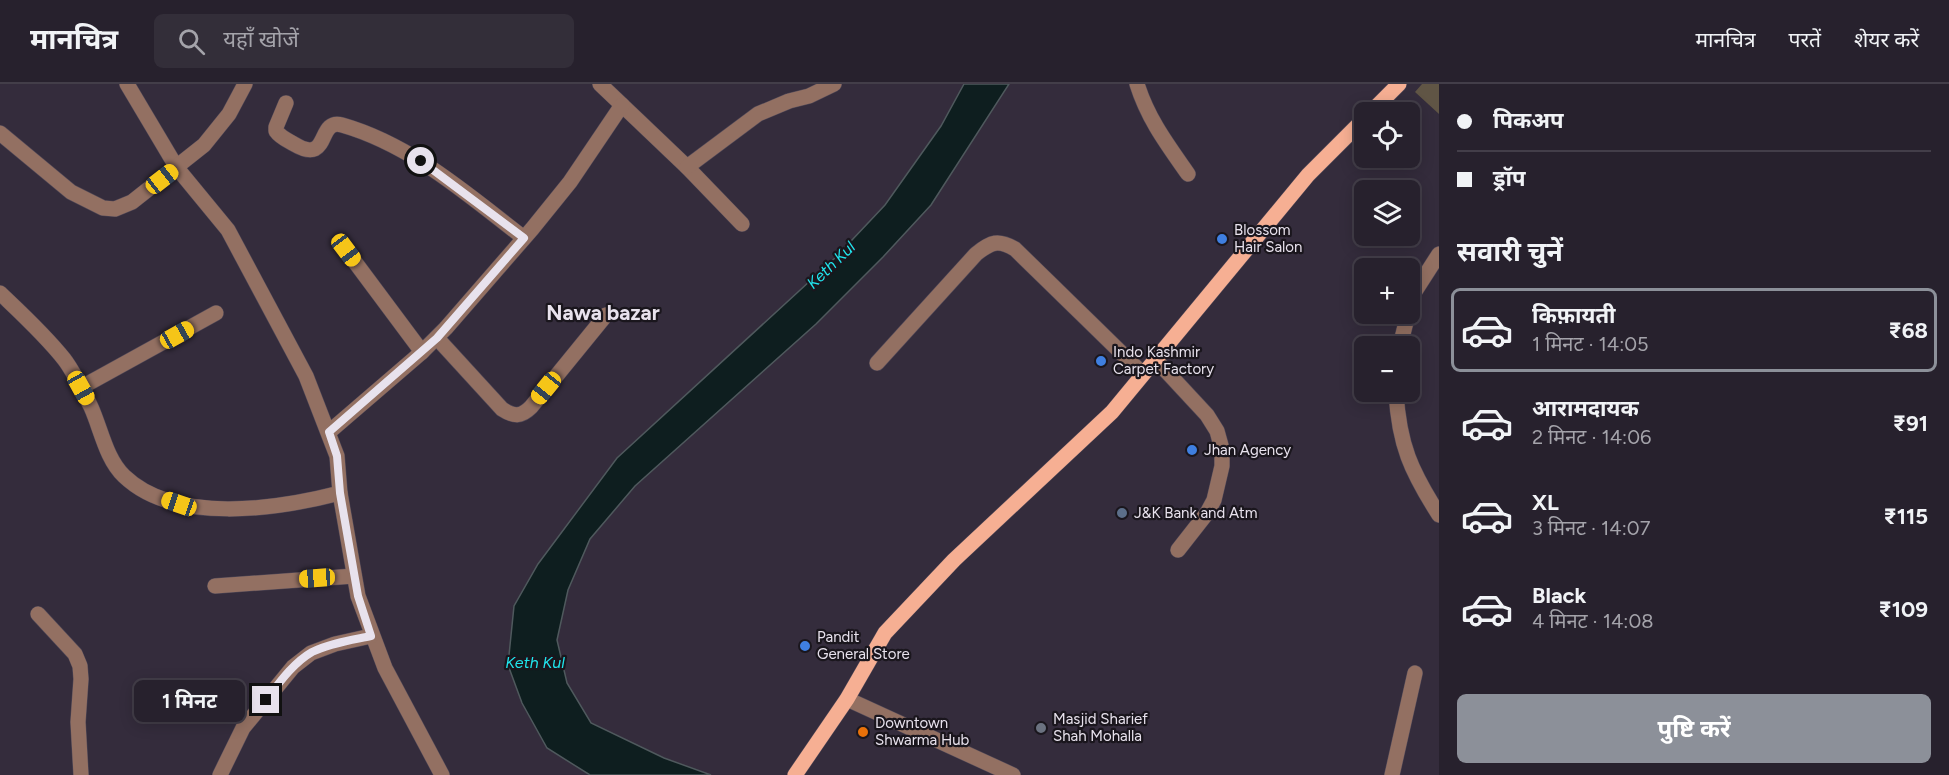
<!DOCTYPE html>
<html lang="hi">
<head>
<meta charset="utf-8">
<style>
	:root { --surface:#27212d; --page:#332e39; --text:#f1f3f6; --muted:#a4a3aa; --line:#433e49; --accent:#8c9099 }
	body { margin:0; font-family:Figtree,"Noto Sans Devanagari",sans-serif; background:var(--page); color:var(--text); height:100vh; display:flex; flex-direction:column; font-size:22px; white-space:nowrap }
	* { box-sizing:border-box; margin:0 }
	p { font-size:20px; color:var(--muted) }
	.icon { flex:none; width:33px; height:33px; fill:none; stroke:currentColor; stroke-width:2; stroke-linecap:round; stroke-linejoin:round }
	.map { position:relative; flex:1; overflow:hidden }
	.side { display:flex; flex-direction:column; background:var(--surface); width:510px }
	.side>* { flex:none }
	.top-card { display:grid; align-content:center; height:132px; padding:0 18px; background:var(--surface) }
	.fabs { position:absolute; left:1354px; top:18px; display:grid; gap:12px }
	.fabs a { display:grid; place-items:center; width:66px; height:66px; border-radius:9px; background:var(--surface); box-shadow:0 3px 15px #0003,0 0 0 2px var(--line); font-size:30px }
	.end { position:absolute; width:27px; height:27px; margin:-14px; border:8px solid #e8e2ed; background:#111; box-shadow:0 0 0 3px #111 }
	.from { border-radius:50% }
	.bubble { position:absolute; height:42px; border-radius:9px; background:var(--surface); box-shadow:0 3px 15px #0003,0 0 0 2px var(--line); font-size:20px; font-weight:700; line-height:42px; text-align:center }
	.car { position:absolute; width:18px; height:36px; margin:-18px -9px; border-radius:8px; box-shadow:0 0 4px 2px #0007; background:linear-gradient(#f5c518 24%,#345 0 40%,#f5c518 0 76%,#345 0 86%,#f5c518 0) }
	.top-card b { display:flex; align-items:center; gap:21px; height:57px; font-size:22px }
	.top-card b+b { border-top:2px solid var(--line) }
	.top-card i { width:15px; height:15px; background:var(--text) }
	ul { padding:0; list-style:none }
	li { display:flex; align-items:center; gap:18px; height:84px; margin:0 12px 9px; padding:0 6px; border:3px solid transparent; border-radius:9px }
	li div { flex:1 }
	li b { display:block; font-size:22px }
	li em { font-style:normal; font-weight:700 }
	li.current { border-color:var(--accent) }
	li>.icon { width:54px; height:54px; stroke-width:1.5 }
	h2 { padding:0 18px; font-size:27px; line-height:72px }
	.cta { display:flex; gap:12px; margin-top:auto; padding:12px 18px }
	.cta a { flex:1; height:69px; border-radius:9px; background:var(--accent); color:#fff; font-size:24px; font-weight:700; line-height:69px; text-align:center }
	header { display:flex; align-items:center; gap:36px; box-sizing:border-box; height:84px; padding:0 30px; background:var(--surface); border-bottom:2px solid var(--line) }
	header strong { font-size:28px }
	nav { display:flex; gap:33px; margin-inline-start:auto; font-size:21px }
	.search { width:420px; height:54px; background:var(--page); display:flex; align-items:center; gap:15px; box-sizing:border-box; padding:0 21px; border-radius:9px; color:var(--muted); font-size:22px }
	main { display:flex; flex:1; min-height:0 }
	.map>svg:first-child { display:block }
	.water { fill:#0e1e1f; stroke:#4f595d; stroke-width:1.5 }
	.building { fill:#605545 }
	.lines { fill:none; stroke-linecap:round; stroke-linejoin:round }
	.minor-casing { stroke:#514958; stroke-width:16 }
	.major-casing { stroke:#514958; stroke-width:16 }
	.minor { stroke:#937062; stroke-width:15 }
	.major { stroke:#f6af93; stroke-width:15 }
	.route { stroke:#e8e2ed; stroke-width:8 }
	.shop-dot { fill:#3f7fe0; stroke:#1a161d; stroke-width:2 }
	.service-dot { fill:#5c6f8a; stroke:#1a161d; stroke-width:2 }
	.worship-dot { fill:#6b7280; stroke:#1a161d; stroke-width:2 }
	.food-dot { fill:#e8710a; stroke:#1a161d; stroke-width:2 }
	.labels { text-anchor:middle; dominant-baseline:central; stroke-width:4.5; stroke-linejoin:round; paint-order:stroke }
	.poi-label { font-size:15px; fill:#e8e2ed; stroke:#1a161d; text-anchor:start }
	.water-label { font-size:16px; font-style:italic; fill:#20e6ee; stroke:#1a161d }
	.district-label { font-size:21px; font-weight:bold; fill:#e8e2ed; stroke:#1a161d }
</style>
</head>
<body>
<header>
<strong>मानचित्र</strong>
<div class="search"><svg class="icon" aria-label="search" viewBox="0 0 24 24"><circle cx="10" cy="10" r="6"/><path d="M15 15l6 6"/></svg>यहाँ खोजें</div>
<nav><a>मानचित्र</a><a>परतें</a><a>शेयर करें</a></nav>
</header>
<main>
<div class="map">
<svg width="1439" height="691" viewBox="0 0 1439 691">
	<rect width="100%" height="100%" fill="#342c3c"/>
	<!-- water -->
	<polygon class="water" points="964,0 1009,0 931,121 883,173 816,240 635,402 590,455 568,506 557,556 567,599 591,639 664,674 711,691 590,691 547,664 522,619 508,581 514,522 538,480 617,374 835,174 885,121 941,42"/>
	<!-- building -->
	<polygon class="building" points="1422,0 1439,0 1439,30 1415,8"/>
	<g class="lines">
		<!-- minor casing -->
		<g class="minor-casing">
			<g id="minor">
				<polyline points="127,0 177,84 228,146 306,292 337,372 340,409 358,512 385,584 442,691"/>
				<polyline points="600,0 687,83 742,140"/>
				<path d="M 1137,0 C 1148,35 1167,60 1188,90"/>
				<path d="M 286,19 L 276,43 L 276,47 C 280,53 287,56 294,60 C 331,82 316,34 342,41 C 412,61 468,111 524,154"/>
				<polyline points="0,49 71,108 103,124 115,125 132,118 204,61 229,30 245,0"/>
				<polyline points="687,83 758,30 789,17 809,12 834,0"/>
				<polyline points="346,166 422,268"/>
				<path d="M 0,209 C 22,230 45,251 64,275 C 74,288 83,307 91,323 C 101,345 106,375 124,392 C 175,441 278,425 340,409"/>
				<polyline points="1410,221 1412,212 1439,170"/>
				<path d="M 437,254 L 502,325 C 514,333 521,333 531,323 L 606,231"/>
				<polyline points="1400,262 1408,230"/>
				<polyline points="1155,275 1207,331 1217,347 1222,365 1222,382 1214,416 1207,429 1178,466"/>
				<path d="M 877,279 L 976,170 C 991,158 998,155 1015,165 L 1143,290"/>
				<polyline points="80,304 216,229"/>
				<path d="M 1396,308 C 1399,361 1411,387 1439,431"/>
				<polyline points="329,348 422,268 446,244 532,145 570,98 622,21"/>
				<polyline points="215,502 354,492"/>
				<polyline points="38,530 75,570 80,582 81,595 78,638 81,691"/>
				<polyline points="847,615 1013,691"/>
				<polyline points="220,691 243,644 293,583 311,569 335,560 371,552"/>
				<polyline points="1392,691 1415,589"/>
			</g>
		</g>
		<!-- major casing -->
		<g class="major-casing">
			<g id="major">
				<polyline points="1371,28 1399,0"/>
				<polyline points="795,691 847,615 885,549 954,476 1112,328 1308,91 1365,34"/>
			</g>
		</g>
		<!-- minor -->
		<use href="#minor" class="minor"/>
		<!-- major -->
		<use href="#major" class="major"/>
	</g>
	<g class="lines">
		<!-- route -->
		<path class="route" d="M 266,616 C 279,599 293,579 312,568 C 330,559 352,556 371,552 L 358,512 L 340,409 L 337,372 L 329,348 L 437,254 L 524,154 L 421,77"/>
	</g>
	<!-- markers -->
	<g class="shop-dot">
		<circle cx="1222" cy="155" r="6"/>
		<circle cx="1101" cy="277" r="6"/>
		<circle cx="1192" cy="366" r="6"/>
		<circle cx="805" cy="562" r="6"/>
	</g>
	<circle class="service-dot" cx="1122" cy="429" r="6"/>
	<circle class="worship-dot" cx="1041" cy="644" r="6"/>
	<circle class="food-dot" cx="863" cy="648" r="6"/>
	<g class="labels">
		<!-- poi labels -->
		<g class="poi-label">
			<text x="1234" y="146">Blossom<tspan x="1234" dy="17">Hair Salon</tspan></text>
			<text x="1113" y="268">Indo Kashmir<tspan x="1113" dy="17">Carpet Factory</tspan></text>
			<text x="1204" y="366">Jhan Agency</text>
			<text x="1134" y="429">J&amp;K Bank and Atm</text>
			<text x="817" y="553">Pandit<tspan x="817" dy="17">General Store</tspan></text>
			<text x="1053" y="635">Masjid Sharief<tspan x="1053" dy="17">Shah Mohalla</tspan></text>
			<text x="875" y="639">Downtown<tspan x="875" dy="17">Shwarma Hub</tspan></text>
		</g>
		<!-- water labels -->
		<g class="water-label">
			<text transform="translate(831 181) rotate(-44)">Keth Kul</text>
			<text x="535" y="578">Keth Kul</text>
		</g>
		<!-- district labels -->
		<g class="district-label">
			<text x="603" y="228">Nawa bazar</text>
		</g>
	</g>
</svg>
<div class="fabs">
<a><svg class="icon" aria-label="locate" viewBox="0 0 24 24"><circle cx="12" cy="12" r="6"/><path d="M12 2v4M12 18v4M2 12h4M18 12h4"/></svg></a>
<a><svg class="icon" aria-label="layers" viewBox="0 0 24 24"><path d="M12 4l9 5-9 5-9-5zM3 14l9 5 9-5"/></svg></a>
<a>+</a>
<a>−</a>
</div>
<i class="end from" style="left:421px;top:77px"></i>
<i class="end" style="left:266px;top:616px"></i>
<div class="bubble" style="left:134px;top:596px;width:111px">1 मिनट</div>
<i class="car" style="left:162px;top:95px;rotate:52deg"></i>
<i class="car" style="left:346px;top:166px;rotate:143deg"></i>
<i class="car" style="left:177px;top:251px;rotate:61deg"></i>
<i class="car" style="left:81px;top:304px;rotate:151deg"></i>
<i class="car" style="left:546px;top:304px;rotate:219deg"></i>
<i class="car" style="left:179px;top:420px;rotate:289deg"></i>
<i class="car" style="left:317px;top:494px;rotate:266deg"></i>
</div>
<section class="side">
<div class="top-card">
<b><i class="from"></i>पिकअप</b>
<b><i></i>ड्रॉप</b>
</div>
<h2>सवारी चुनें</h2>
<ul>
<li class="current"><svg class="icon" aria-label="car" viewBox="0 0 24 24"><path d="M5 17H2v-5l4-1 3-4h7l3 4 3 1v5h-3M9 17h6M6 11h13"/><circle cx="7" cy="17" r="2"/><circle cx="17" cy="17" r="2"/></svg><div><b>किफ़ायती</b><p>1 मिनट · 14:05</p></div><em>₹68</em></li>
<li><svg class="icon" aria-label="car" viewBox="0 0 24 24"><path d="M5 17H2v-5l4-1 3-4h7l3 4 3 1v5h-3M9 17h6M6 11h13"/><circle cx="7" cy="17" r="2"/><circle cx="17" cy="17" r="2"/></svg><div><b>आरामदायक</b><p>2 मिनट · 14:06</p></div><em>₹91</em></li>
<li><svg class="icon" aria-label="car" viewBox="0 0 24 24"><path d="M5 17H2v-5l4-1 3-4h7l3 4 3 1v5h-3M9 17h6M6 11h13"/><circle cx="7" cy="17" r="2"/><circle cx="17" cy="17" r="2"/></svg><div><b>XL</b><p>3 मिनट · 14:07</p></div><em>₹115</em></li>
<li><svg class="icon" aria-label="car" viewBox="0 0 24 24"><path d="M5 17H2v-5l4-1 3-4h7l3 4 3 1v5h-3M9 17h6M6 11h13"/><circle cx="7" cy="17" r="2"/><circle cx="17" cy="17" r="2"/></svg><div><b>Black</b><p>4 मिनट · 14:08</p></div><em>₹109</em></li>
</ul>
<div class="cta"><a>पुष्टि करें</a></div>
</section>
</main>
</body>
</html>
